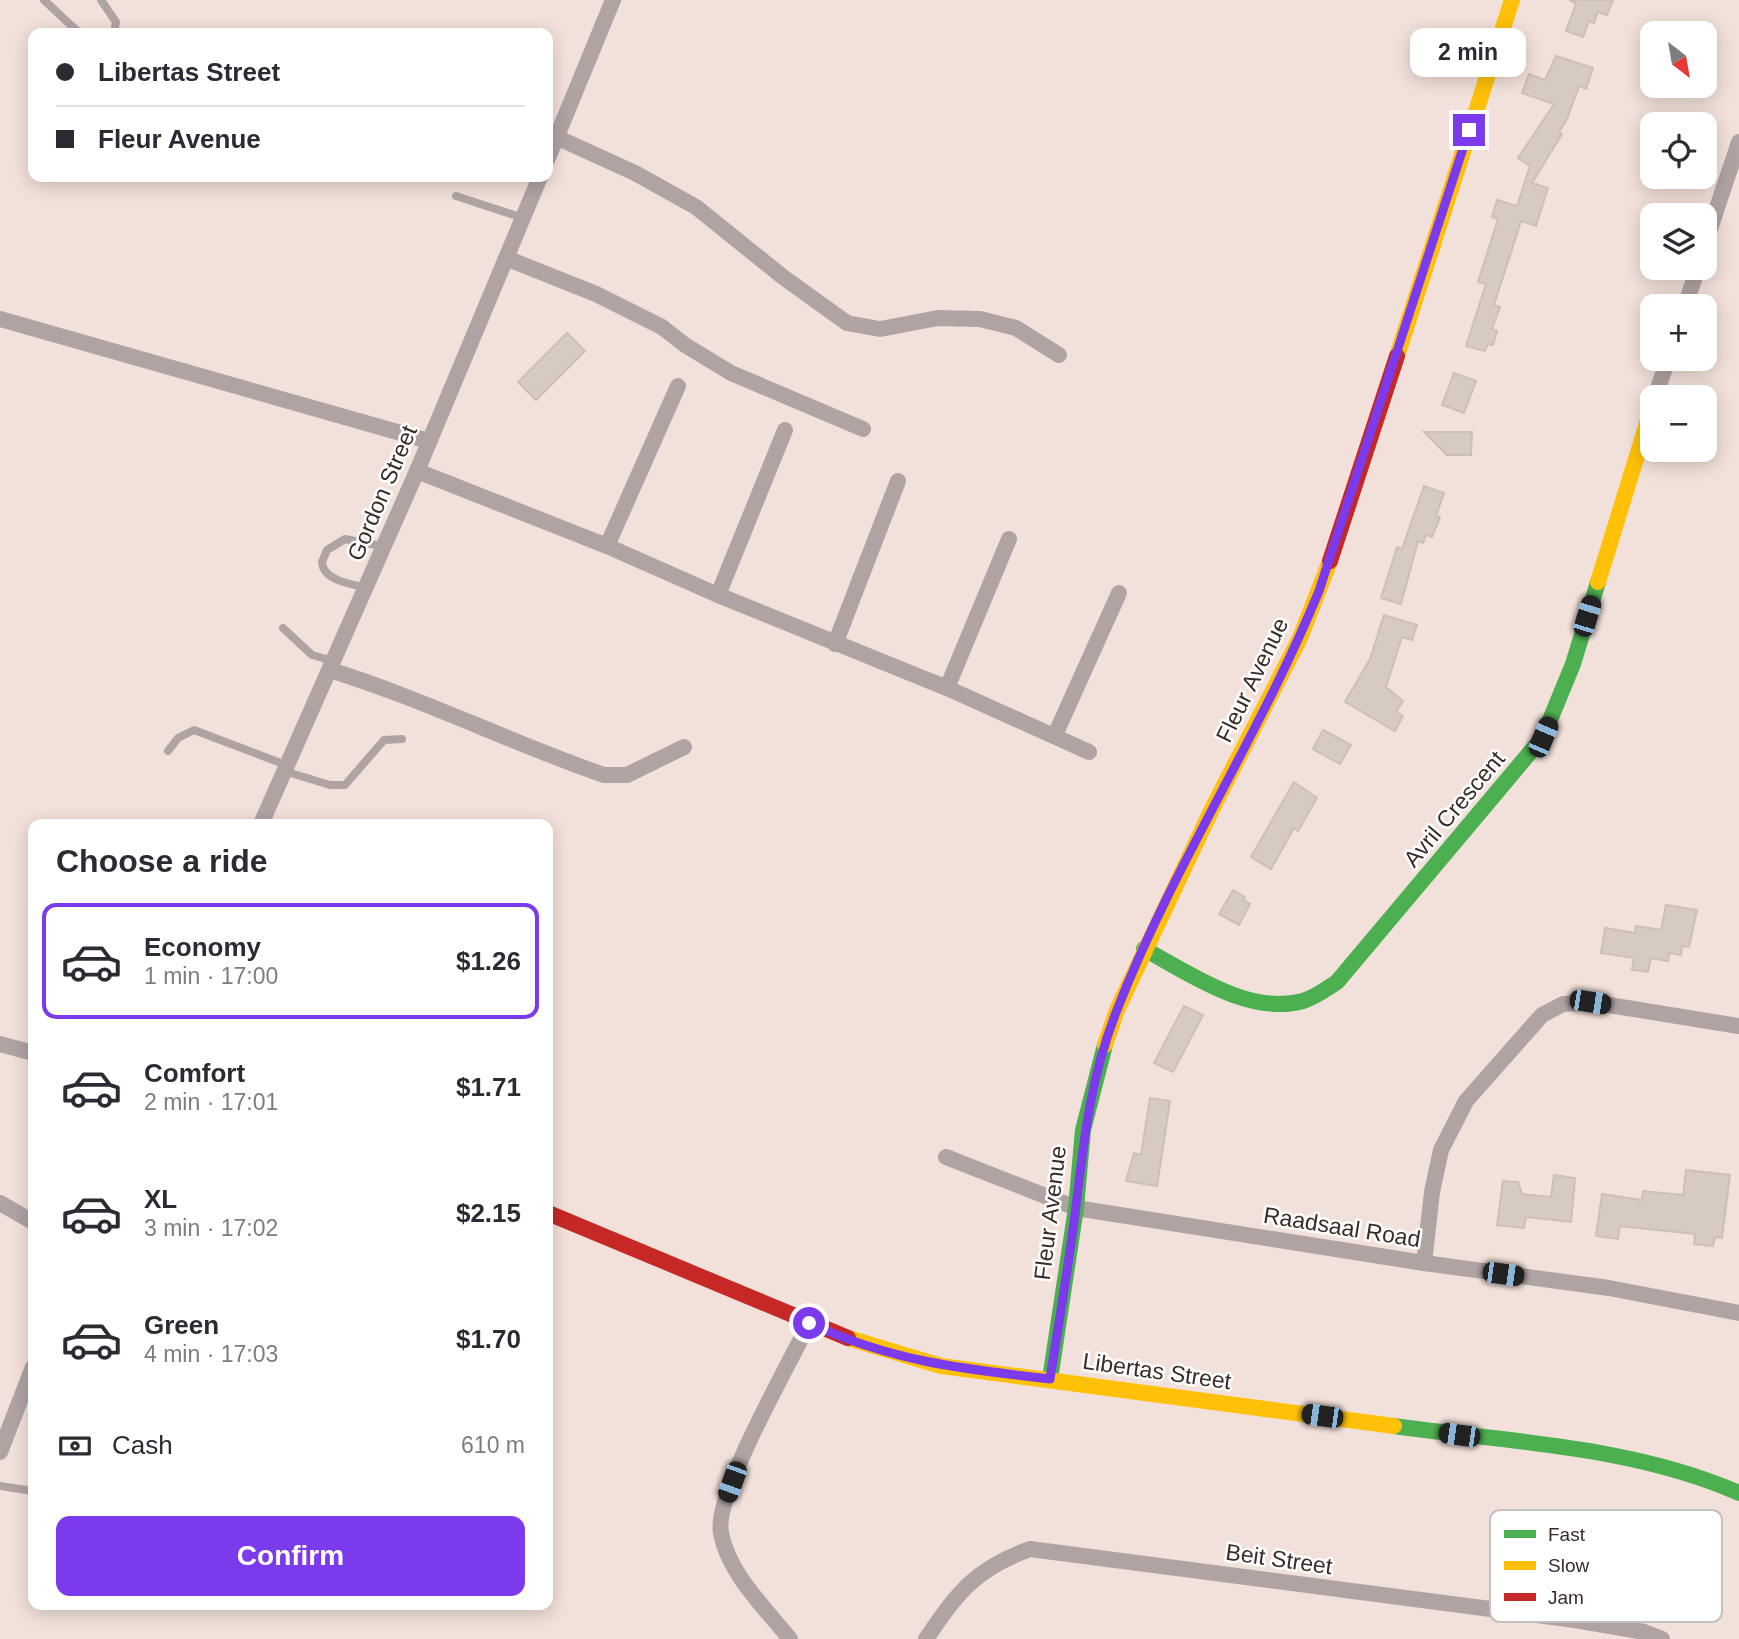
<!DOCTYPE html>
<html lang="en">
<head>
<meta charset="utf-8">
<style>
	:root { --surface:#fff; --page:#f2f2f3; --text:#2b2b33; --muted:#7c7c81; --line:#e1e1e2; --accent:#7c3aed }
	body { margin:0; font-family:Helvetica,sans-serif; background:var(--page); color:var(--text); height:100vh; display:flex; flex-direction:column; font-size:26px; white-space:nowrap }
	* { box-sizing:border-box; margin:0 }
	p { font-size:23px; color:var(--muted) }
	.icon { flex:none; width:38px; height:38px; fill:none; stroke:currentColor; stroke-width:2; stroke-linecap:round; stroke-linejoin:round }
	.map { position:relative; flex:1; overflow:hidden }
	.details { position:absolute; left:28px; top:819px; width:525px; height:791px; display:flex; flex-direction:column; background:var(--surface); border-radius:14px; box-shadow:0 4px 18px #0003 }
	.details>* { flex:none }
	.hud { position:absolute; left:28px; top:28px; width:525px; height:154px; border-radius:14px; box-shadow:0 4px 18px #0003; display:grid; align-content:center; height:154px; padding:0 28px; background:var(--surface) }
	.needle { width:46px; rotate:149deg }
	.controls { position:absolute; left:1640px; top:21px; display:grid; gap:14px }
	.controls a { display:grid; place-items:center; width:77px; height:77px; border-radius:14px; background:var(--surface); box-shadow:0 4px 18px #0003; font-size:35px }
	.end { position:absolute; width:32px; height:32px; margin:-16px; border:9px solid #7c3aed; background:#fff; box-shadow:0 0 0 4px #fff }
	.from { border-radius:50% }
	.bubble { position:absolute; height:49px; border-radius:14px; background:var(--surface); box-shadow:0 4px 18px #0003; font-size:23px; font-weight:700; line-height:49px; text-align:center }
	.car { position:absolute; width:21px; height:42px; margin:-21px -10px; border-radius:9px; box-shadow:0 0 5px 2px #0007; background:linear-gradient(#222 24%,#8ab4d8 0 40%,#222 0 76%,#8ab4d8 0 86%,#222 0) }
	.hud b { display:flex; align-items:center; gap:24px; height:66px; font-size:26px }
	.hud b+b { border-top:2px solid var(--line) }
	.hud i { width:18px; height:18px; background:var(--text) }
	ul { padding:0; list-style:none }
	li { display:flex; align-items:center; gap:21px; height:116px; margin:0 14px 10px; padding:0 14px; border:4px solid transparent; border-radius:14px }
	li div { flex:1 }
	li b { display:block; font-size:26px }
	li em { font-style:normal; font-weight:700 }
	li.current { border-color:var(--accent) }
	li>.icon { width:63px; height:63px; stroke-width:1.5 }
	h2 { padding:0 28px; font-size:32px; line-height:84px }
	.pay { display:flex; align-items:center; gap:18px; height:77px; padding:0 28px; font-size:26px }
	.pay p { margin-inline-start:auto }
	.button { display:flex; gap:14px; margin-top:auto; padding:14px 28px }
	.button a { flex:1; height:80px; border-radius:14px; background:var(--accent); color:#fff; font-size:28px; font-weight:700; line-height:80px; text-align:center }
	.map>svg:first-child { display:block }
	.building { fill:#d6cac3; stroke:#ccbfb8; stroke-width:2 }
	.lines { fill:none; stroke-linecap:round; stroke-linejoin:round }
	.lane { stroke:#b0a3a3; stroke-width:8 }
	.street { stroke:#b0a3a3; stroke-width:16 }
	.fast { stroke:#4caf50; stroke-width:16 }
	.slow { stroke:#ffc107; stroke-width:16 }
	.jam { stroke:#c62828; stroke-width:16 }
	.route { stroke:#7c3aed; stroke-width:9 }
	.labels { text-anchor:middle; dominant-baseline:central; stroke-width:5; stroke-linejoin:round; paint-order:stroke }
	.street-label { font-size:23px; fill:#382c28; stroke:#fff }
	.key { fill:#fff; stroke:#c3c0be; stroke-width:2 }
	.key-label { font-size:19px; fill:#382c28 }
</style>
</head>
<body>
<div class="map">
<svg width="1739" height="1639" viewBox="0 0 1739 1639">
	<rect width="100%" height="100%" fill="#f2e1da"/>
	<!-- building -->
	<g class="building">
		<polygon points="1570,0 1613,0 1607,15 1598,12 1594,23 1589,21 1583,37 1566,31 1576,4"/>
		<polygon points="1556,56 1593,68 1586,89 1579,86 1567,119 1559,132 1562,134 1532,183 1548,188 1536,226 1521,221 1494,305 1500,307 1492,329 1497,331 1493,345 1488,344 1485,351 1466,346 1486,284 1478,282 1498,219 1492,217 1497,200 1517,206 1530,166 1518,158 1554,104 1522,93 1529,74 1545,80"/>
		<polygon points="567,333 585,351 536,400 518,382"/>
		<polygon points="1454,373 1476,381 1464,413 1442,405"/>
		<polygon points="1424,432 1472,432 1471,455 1447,455"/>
		<polygon points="1424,486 1444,493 1436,516 1440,517 1432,537 1426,535 1423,543 1418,541 1401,604 1381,598 1397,547 1402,549"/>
		<polygon points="1384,615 1417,625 1412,640 1402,637 1386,687 1403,701 1396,712 1403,716 1395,731 1345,702 1370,659"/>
		<polygon points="1323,730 1351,745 1340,764 1313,749"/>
		<polygon points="1294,782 1317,798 1298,831 1294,828 1271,869 1251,857"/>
		<polygon points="1233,890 1245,897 1243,900 1250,904 1239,925 1219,914"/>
		<polygon points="1666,905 1697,910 1689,947 1682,946 1681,955 1669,953 1668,961 1651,958 1648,972 1632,970 1634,958 1601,953 1605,928 1635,933 1636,926 1661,930"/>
		<polygon points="1184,1006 1203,1015 1173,1072 1154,1063"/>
		<polygon points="1150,1098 1170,1101 1157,1186 1126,1181 1134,1153 1141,1155"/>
		<polygon points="1686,1170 1730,1175 1722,1238 1715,1237 1713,1246 1694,1244 1695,1234 1620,1226 1618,1239 1596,1236 1602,1194 1642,1200 1643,1191 1683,1195"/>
		<polygon points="1554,1175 1575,1178 1571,1222 1526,1217 1524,1228 1497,1225 1503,1181 1518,1182 1522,1194 1551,1197"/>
	</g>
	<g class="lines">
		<!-- lane -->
		<g class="lane">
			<polyline points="44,0 76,30 84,33"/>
			<polyline points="101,0 116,22 114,33"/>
			<polyline points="456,196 523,218"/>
			<path d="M 367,588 C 352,584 323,581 322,562 L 327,550 L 345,539 L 382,546"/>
			<polyline points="283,628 312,655 333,661"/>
			<polyline points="168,751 178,738 194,730 286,765"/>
			<polyline points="284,771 330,785 345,785 384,740 402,739"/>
			<polyline points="0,1486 33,1491"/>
		</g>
		<!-- street -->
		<g class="street">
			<polyline points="556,137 635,173 696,207 783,277 847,323 880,329 938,318 980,319 1016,328 1059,355"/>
			<polyline points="548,158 613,0"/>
			<polyline points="1704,247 1739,142"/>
			<polyline points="506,258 596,294 662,327 685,345 731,373 863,429"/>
			<polyline points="1685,306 1698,268"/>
			<polyline points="0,319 429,441"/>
			<polyline points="1655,397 1668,359"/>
			<polyline points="417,471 607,546 718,595 947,688 1089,752"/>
			<polyline points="607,546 678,386"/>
			<polyline points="718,595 785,430"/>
			<polyline points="835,644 898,481"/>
			<path d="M 330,670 C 423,699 512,743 604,775 L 627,775 L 684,747"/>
			<polyline points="947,688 1009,539"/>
			<polyline points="1055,735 1119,593"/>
			<polyline points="261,824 417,471 540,177"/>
			<polyline points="0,1044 33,1053"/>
			<polyline points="946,1157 1076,1208 1424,1263 1609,1288 1739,1313"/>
			<polyline points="0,1203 33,1222"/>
			<polyline points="1424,1263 1432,1192 1441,1150 1466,1101 1542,1015 1563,1004 1590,1002 1739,1026"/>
			<polyline points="0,1452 33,1367"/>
			<path d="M 790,1639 C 766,1609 728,1573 721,1533 C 713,1496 790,1363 809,1323"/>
			<path d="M 926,1639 C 958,1592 975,1569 1030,1549 L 1575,1620 L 1644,1632 L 1662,1639"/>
		</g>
		<!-- fast -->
		<g class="fast">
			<path d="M 1144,949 C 1189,973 1249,1016 1303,1001 C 1316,997 1326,989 1337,982 L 1543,737 L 1573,664 L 1598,582"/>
			<polyline points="1050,1379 1076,1208 1083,1130 1105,1045"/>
			<path d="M 1394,1426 C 1509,1442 1632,1446 1739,1493"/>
		</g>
		<!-- slow -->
		<g class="slow">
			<polyline points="1397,356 1512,0"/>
			<polyline points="1598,582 1652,407"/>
			<polyline points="1105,1045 1117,1010 1212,809 1300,638 1330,561"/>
			<polyline points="848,1338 941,1366 1394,1426"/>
		</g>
		<!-- jam -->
		<g class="jam">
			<polyline points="1330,561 1397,356"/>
			<polyline points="548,1213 848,1338"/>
		</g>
	</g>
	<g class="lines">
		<!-- route -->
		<path class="route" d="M 809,1323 C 891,1361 961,1369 1050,1379 C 1059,1321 1069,1264 1076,1206 C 1084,1138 1091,1075 1117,1010 C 1173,866 1260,735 1319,591 L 1469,130"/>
	</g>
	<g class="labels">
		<!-- street labels -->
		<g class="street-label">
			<text transform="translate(382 493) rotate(-67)">Gordon Street</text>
			<text transform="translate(1252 680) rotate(-64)">Fleur Avenue</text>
			<text transform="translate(1454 809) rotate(-50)">Avril Crescent</text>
			<text transform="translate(1050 1213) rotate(-83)">Fleur Avenue</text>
			<text transform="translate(1342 1227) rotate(9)">Raadsaal Road</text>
			<text transform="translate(1157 1371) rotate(8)">Libertas Street</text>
			<text transform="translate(1279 1559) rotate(8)">Beit Street</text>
		</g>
	</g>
	<!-- legend -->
	<rect x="1490" y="1510" width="232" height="112" rx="10" class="key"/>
	<rect x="1504" y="1530" width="32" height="8" fill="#4caf50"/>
	<rect x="1504" y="1561" width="32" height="9" fill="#ffc107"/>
	<rect x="1504" y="1593" width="32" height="8" fill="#c62828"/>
	<g class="key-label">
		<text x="1548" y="1541">Fast</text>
		<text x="1548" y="1572">Slow</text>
		<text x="1548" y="1604">Jam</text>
	</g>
</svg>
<div class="controls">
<a><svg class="needle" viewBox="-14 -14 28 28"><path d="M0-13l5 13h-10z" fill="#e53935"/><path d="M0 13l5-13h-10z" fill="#7c7c81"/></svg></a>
<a><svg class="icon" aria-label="locate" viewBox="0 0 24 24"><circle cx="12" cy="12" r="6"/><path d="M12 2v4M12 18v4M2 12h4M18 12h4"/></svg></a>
<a><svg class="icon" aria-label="layers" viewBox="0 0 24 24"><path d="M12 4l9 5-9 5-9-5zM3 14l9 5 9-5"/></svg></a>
<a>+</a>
<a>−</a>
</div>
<i class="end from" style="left:809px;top:1323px"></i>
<i class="end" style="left:1469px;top:130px"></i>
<div class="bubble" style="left:1410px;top:28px;width:116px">2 min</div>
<i class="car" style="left:1587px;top:616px;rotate:17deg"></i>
<i class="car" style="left:1543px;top:737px;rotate:23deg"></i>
<i class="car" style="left:1590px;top:1002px;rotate:99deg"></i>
<i class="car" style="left:1503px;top:1274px;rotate:98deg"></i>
<i class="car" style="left:1322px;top:1416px;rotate:278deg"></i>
<i class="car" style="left:1459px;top:1435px;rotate:278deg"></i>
<i class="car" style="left:732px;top:1482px;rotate:200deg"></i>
<div class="hud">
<b><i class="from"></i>Libertas Street</b>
<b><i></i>Fleur Avenue</b>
</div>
<section class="details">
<h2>Choose a ride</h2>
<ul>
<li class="current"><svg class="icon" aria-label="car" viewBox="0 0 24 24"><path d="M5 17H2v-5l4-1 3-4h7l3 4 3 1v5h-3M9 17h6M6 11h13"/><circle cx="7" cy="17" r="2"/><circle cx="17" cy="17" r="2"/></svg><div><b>Economy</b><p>1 min · 17:00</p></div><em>$1.26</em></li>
<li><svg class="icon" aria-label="car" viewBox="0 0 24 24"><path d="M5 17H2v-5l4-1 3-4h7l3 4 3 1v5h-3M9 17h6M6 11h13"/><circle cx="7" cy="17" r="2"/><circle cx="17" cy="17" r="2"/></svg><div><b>Comfort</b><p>2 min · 17:01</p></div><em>$1.71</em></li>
<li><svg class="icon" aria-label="car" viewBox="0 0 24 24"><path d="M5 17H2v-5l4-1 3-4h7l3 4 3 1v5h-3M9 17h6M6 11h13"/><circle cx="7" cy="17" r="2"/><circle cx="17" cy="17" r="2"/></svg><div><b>XL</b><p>3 min · 17:02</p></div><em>$2.15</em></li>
<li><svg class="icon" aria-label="car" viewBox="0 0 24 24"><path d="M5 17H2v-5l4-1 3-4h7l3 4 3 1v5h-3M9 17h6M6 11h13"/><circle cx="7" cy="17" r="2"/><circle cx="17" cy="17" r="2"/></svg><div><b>Green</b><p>4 min · 17:03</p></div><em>$1.70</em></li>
</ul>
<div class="pay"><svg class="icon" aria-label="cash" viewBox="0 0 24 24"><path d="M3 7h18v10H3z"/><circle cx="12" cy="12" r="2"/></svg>Cash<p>610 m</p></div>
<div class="button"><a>Confirm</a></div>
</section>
</div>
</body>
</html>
